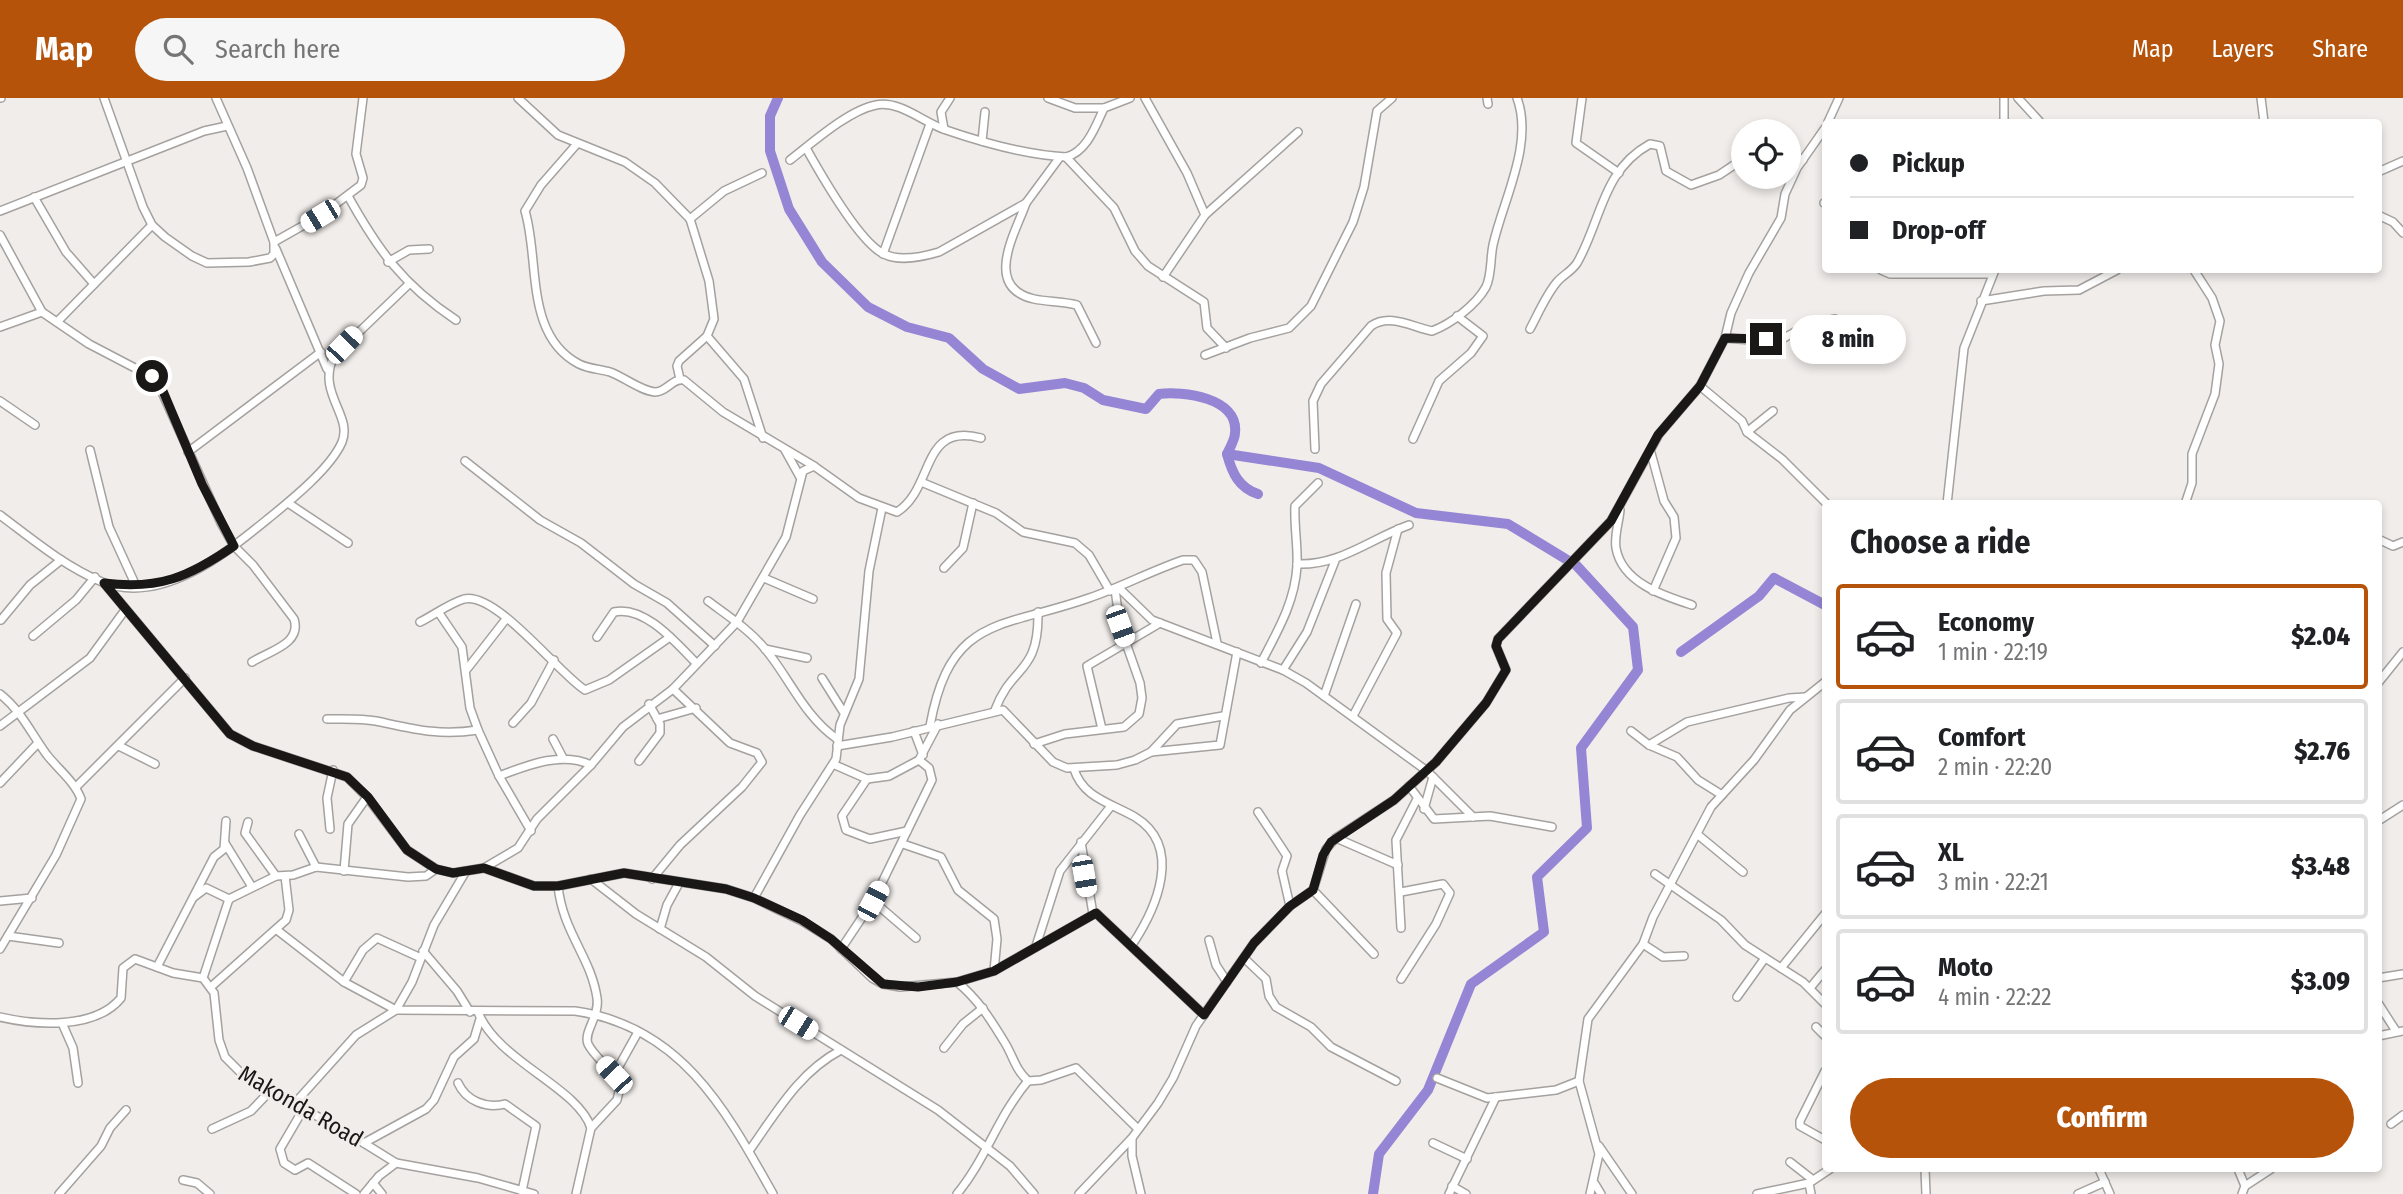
<!DOCTYPE html>
<html lang="en">
<head>
<meta charset="utf-8">
<style>
	:root { --surface:#fff; --page:#f6f6f6; --text:#202124; --muted:#757577; --line:#e0e0e0; --accent:#b45309 }
	body { margin:0; font-family:"Fira Sans Condensed",sans-serif; background:var(--page); color:var(--text); height:100vh; display:flex; flex-direction:column; font-size:26px; white-space:nowrap }
	* { box-sizing:border-box; margin:0 }
	p { font-size:23px; color:var(--muted) }
	.icon { flex:none; width:38px; height:38px; fill:none; stroke:currentColor; stroke-width:2; stroke-linecap:round; stroke-linejoin:round }
	.map { position:relative; flex:1; overflow:hidden }
	.side { position:absolute; left:1822px; top:402px; width:560px; height:672px; display:flex; flex-direction:column; background:var(--surface); border-radius:7px; box-shadow:0 4px 10px #0003 }
	.side>* { flex:none }
	.guide { position:absolute; left:1822px; top:21px; width:560px; height:154px; border-radius:7px; box-shadow:0 4px 10px #0003; display:grid; align-content:center; height:154px; padding:0 28px; background:var(--surface) }
	.controls { position:absolute; left:1731px; top:21px; display:grid; gap:14px }
	.controls a { display:grid; place-items:center; width:70px; height:70px; border-radius:50%; background:var(--surface); box-shadow:0 4px 10px #0003; font-size:35px }
	.end { position:absolute; width:32px; height:32px; margin:-16px; border:9px solid #191816; background:#fff; box-shadow:0 0 0 4px #fff }
	.from { border-radius:50% }
	.bubble { position:absolute; height:49px; border-radius:24px; background:var(--surface); box-shadow:0 4px 10px #0003; font-size:23px; font-weight:800; line-height:49px; text-align:center }
	.car { position:absolute; width:21px; height:42px; margin:-21px -10px; border-radius:9px; box-shadow:0 0 5px 2px #0007; background:linear-gradient(#fff 24%,#345 0 40%,#fff 0 76%,#345 0 86%,#fff 0) }
	.guide b { display:flex; align-items:center; gap:24px; height:66px; font-size:26px }
	.guide b+b { border-top:2px solid var(--line) }
	.guide i { width:18px; height:18px; background:var(--text) }
	ul { padding:0; list-style:none }
	li { display:flex; align-items:center; gap:21px; height:105px; margin:0 14px 10px; padding:0 14px; border:4px solid var(--line); border-radius:7px }
	li div { flex:1 }
	li b { display:block; font-size:26px }
	li em { font-style:normal; font-weight:800 }
	li.active { border-color:var(--accent) }
	li>.icon { width:63px; height:63px; stroke-width:1.5 }
	h2 { padding:0 28px; font-size:32px; line-height:84px }
	.primary-button { display:flex; gap:14px; margin-top:auto; padding:14px 28px }
	.primary-button a { flex:1; height:80px; border-radius:42px; background:var(--accent); color:#fff; font-size:28px; font-weight:800; line-height:80px; text-align:center }
	header { display:flex; align-items:center; gap:42px; box-sizing:border-box; height:98px; padding:0 35px; background:var(--accent); color:#fff }
	header strong { font-size:33px }
	nav { display:flex; gap:38px; margin-inline-start:auto; font-size:24px }
	.search { width:490px; height:63px; background:var(--page); display:flex; align-items:center; gap:18px; box-sizing:border-box; padding:0 24px; border-radius:38px; color:var(--muted); font-size:26px }
	.map>svg:first-child { display:block }
	.lines { fill:none; stroke-linecap:round; stroke-linejoin:round }
	.river { stroke:#9585d5; stroke-width:10 }
	.minor-casing { stroke:#a5a19f; stroke-width:10 }
	.minor { stroke:#fff; stroke-width:7 }
	.route { stroke:#191816; stroke-width:9 }
	.labels { text-anchor:middle; dominant-baseline:central; stroke-width:6; stroke-linejoin:round; paint-order:stroke }
	.street-label { font-size:23px; fill:#191816; stroke:#f1edea }
</style>
</head>
<body>
<header>
<strong>Map</strong>
<div class="search"><svg class="icon" aria-label="search" viewBox="0 0 24 24"><circle cx="10" cy="10" r="6"/><path d="M15 15l6 6"/></svg>Search here</div>
<nav><a>Map</a><a>Layers</a><a>Share</a></nav>
</header>
<div class="map">
<svg width="2403" height="1096" viewBox="0 0 2403 1096">
	<rect width="100%" height="100%" fill="#f1edea"/>
	<g class="lines">
		<!-- river -->
		<g class="river">
			<path d="M 778,0 L 770,18 L 770,53 L 789,111 L 822,164 L 868,209 L 907,229 L 949,240 L 983,271 L 1019,291 L 1065,285 L 1084,290 L 1103,302 L 1146,311 L 1159,296 C 1182,293 1239,299 1235,335 C 1235,341 1230,350 1227,356 C 1232,375 1239,390 1258,396"/>
			<polyline points="1227,356 1319,370 1416,415 1508,426 1569,463"/>
			<polyline points="1681,554 1759,498 1774,480 1825,507"/>
			<polyline points="1373,1096 1379,1056 1428,992 1471,886 1544,834 1537,779 1587,730 1581,650 1638,572 1633,529 1576,467"/>
		</g>
		<!-- minor casing -->
		<g class="minor-casing">
			<g id="minor">
				<polyline points="0,0 1,0"/>
				<polyline points="104,0 143,109 152,127 165,139 192,158 207,165 249,164 270,160 274,156 274,144 247,70 216,0"/>
				<polyline points="518,0 558,37 625,64 655,85 690,121 709,183 714,221 707,238 679,263 677,268 680,281"/>
				<polyline points="1048,0 1075,10 1104,10"/>
				<polyline points="1145,0 1187,75 1205,117 1163,179"/>
				<polyline points="1487,0 1488,6"/>
				<polyline points="1582,0 1576,45 1619,75"/>
				<polyline points="2018,0 2040,24"/>
				<polyline points="2261,0 2264,24"/>
				<polyline points="1828,24 1839,0"/>
				<polyline points="2004,24 2004,0"/>
				<polyline points="944,31 941,14 950,0"/>
				<polyline points="982,43 985,14"/>
				<path d="M 576,47 L 541,87 L 525,113 C 540,162 524,237 579,266 C 589,271 600,271 610,274 C 624,279 641,293 655,294 C 667,294 672,280 684,282 L 723,314 L 814,368"/>
				<path d="M 806,50 C 820,75 860,145 884,156 C 900,164 922,159 939,154 L 1026,105 L 1060,59"/>
				<polyline points="1788,55 1803,62"/>
				<polyline points="1066,59 1114,110 1135,153 1148,168 1204,204 1207,230 1226,250"/>
				<path d="M 790,62 C 812,45 849,12 876,7 C 900,2 924,25 946,32 C 984,45 1026,57 1066,59 C 1087,54 1096,27 1104,10 L 1130,0"/>
				<polyline points="2378,74 2403,63"/>
				<path d="M 348,98 C 378,152 403,187 456,222"/>
				<polyline points="34,99 66,154 94,186"/>
				<path d="M 1026,105 C 1016,134 982,189 1034,201 C 1048,204 1062,203 1077,207 L 1096,245"/>
				<polyline points="1824,105 1825,105"/>
				<polyline points="0,113 204,33 227,28"/>
				<polyline points="1205,117 1298,34"/>
				<polyline points="2378,117 2393,124 2403,135"/>
				<polyline points="690,121 724,93 762,75"/>
				<polyline points="0,137 42,214"/>
				<polyline points="274,144 320,118 361,87 363,80 356,56 363,0"/>
				<polyline points="276,151 327,271"/>
				<polyline points="883,156 930,26"/>
				<polyline points="388,164 409,152 429,151"/>
				<polyline points="1881,172 1890,176 1993,176"/>
				<polyline points="1981,203 2044,193 2079,192 2117,172"/>
				<polyline points="57,224 152,127"/>
				<path d="M 0,229 L 42,214 L 89,246 L 156,281 L 221,425 L 234,448 L 253,467 L 294,521 C 302,546 269,553 252,564"/>
				<path d="M 1530,231 C 1538,216 1546,197 1557,184 C 1563,177 1572,173 1577,165 C 1601,124 1602,72 1650,46 L 1660,48 L 1666,73 L 1691,87 L 1719,77 L 1743,61"/>
				<polyline points="707,238 744,281 763,340"/>
				<polyline points="1725,240 1777,244 1807,227 1835,221"/>
				<polyline points="1205,257 1250,240 1289,230 1311,208 1353,124 1364,89 1377,13 1392,0"/>
				<polyline points="1700,288 1742,323 1747,334 1782,361 1827,406"/>
				<polyline points="0,303 35,327"/>
				<polyline points="1747,334 1773,313"/>
				<polyline points="1413,341 1439,283 1471,255 1483,238 1457,218"/>
				<path d="M 1315,351 L 1313,303 L 1321,286 L 1371,228 C 1390,215 1412,229 1432,233 C 1451,226 1476,207 1486,189 C 1492,176 1490,161 1493,147 C 1503,102 1534,46 1517,0"/>
				<polyline points="90,352 109,429 136,488"/>
				<polyline points="785,352 800,379"/>
				<polyline points="188,354 321,254"/>
				<polyline points="1651,355 1664,403 1674,419 1676,440 1653,493"/>
				<polyline points="465,363 540,422 581,445 634,486 667,505 715,548"/>
				<polyline points="921,384 996,415 1023,434 1075,445 1089,457 1110,493"/>
				<polyline points="288,405 348,445"/>
				<polyline points="1947,406 1964,250 1995,172"/>
				<polyline points="2185,406 2192,385 2192,356 2215,296 2219,266 2215,247 2220,223 2212,200 2194,172"/>
				<path d="M 1620,412 C 1619,424 1614,438 1616,450 C 1622,485 1664,498 1692,507"/>
				<path d="M 0,417 C 32,441 64,468 102,484 C 162,508 226,455 269,420 C 290,403 331,370 342,344 C 353,317 316,295 334,258 L 409,186"/>
				<polyline points="2378,441 2393,448 2403,444"/>
				<path d="M 1297,466 C 1339,468 1370,441 1409,427"/>
				<polyline points="944,470 963,450 973,405"/>
				<polyline points="764,480 813,501"/>
				<path d="M 104,485 L 230,636 L 253,648 L 347,679 L 367,699 L 407,752 L 436,771 L 453,775 L 484,770 L 518,750 L 537,721 L 591,667 L 623,629 L 673,591 L 737,524 L 786,439 L 803,373 L 814,368 L 859,400 L 897,414 C 935,390 920,324 981,340"/>
				<polyline points="1119,490 1152,522 1283,572 1306,585 1427,673 1473,719"/>
				<path d="M 708,503 C 728,518 750,532 766,552 C 790,581 804,618 837,641"/>
				<polyline points="439,515 462,549 470,610 478,632 499,678 531,733"/>
				<polyline points="1,522 30,487 61,462"/>
				<path d="M 420,524 C 434,517 450,505 464,501 C 496,493 559,576 585,592 L 609,582 L 670,539"/>
				<polyline points="33,538 76,502 95,479"/>
				<path d="M 597,539 L 614,514 C 645,507 677,546 696,565"/>
				<polyline points="765,551 807,560"/>
				<path d="M 1261,565 C 1277,534 1295,504 1297,468 C 1298,448 1294,428 1295,408 L 1318,385"/>
				<polyline points="467,571 506,521"/>
				<polyline points="1283,572 1307,534 1335,463"/>
				<polyline points="822,580 844,615"/>
				<polyline points="2378,585 2403,554"/>
				<path d="M 0,596 C 21,612 32,637 47,657 C 58,671 75,684 81,701 L 56,757 L 0,851"/>
				<polyline points="1324,598 1356,506"/>
				<path d="M 995,612 C 1012,566 1039,577 1038,514"/>
				<polyline points="1353,618 1397,535 1387,521 1386,475 1398,431"/>
				<path d="M 327,621 C 343,621 360,620 376,623 C 414,631 438,638 478,632"/>
				<polyline points="657,621 696,610"/>
				<polyline points="513,625 531,605 554,562"/>
				<polyline points="0,628 90,560 125,512"/>
				<path d="M 930,628 C 950,517 1001,531 1089,500 C 1121,489 1151,473 1183,462 L 1194,462 L 1202,474 L 1217,545"/>
				<polyline points="1102,631 1087,568 1160,525"/>
				<polyline points="914,633 923,657"/>
				<polyline points="1631,633 1649,647 1677,659 1698,682 1722,697"/>
				<polyline points="553,641 563,660"/>
				<polyline points="1034,646 1065,636 1124,629 1139,616 1142,600 1140,585 1120,528 1115,491"/>
				<polyline points="1649,647 1687,624 1789,600 1805,599"/>
				<polyline points="119,648 155,666"/>
				<polyline points="837,648 892,639 1003,612 1053,664 1067,670 1117,667 1135,662 1151,654 1177,626 1223,618"/>
				<polyline points="1151,654 1220,647 1237,554"/>
				<polyline points="639,663 660,635 660,626 649,606"/>
				<polyline points="835,667 867,681 889,678 919,662 938,626"/>
				<path d="M 1074,671 C 1083,700 1111,705 1135,719 C 1184,749 1156,811 1132,847"/>
				<path d="M 499,678 C 528,667 562,653 591,667"/>
				<polyline points="867,681 842,718 846,732 870,741 907,733"/>
				<polyline points="0,685 38,645"/>
				<polyline points="1409,688 1434,721 1490,718 1552,729"/>
				<polyline points="76,689 185,580"/>
				<polyline points="1424,711 1433,679"/>
				<polyline points="1258,714 1287,758 1282,773 1290,808"/>
				<polyline points="2378,723 2403,707"/>
				<polyline points="248,724 245,735 276,778"/>
				<polyline points="330,731 327,700 333,672"/>
				<polyline points="299,736 316,769"/>
				<polyline points="1697,736 1743,774"/>
				<polyline points="1336,740 1398,767"/>
				<polyline points="1081,744 1093,816"/>
				<polyline points="225,745 252,789"/>
				<polyline points="903,746 941,759 958,792 994,821 997,841 994,873"/>
				<polyline points="484,770 534,788 558,788 624,775 726,791 754,800 802,823 831,841 872,880 883,886 900,889 957,884 994,873 1096,815 1204,917"/>
				<polyline points="344,773 348,726 367,699"/>
				<polyline points="1655,776 1721,822 1745,847 1803,884 1825,906"/>
				<polyline points="591,781 636,816 706,859 755,898 938,1012 1010,1068 1034,1096"/>
				<polyline points="652,781 680,747 742,689 762,664 757,655 730,645 673,591"/>
				<path d="M 558,788 C 563,835 591,859 597,900 C 600,918 583,934 588,946 C 596,962 615,972 620,989 L 617,1002 L 591,1030"/>
				<polyline points="1313,792 1374,856"/>
				<polyline points="194,799 206,790 229,801 276,778 293,777 316,769 408,779 426,778 436,771"/>
				<polyline points="754,800 800,717 836,661 840,627 859,581 869,473 882,410"/>
				<polyline points="0,803 32,800"/>
				<polyline points="873,803 916,840"/>
				<polyline points="1401,830 1396,742 1417,701"/>
				<polyline points="660,831 667,807 679,785"/>
				<path d="M 277,832 L 344,884 L 396,912 L 575,913 C 681,928 726,1012 773,1096"/>
				<polyline points="8,838 59,845"/>
				<polyline points="1209,842 1216,867 1227,884"/>
				<polyline points="1643,846 1663,859 1684,858"/>
				<polyline points="1036,848 1060,773 1111,708"/>
				<polyline points="841,851 873,803 932,682 929,670 919,662"/>
				<polyline points="423,853 457,893 470,914"/>
				<polyline points="1244,860 1266,881 1269,898 1276,909 1311,929 1331,949 1396,983"/>
				<polyline points="157,869 214,759 224,751 226,723"/>
				<polyline points="1781,870 1825,816"/>
				<polyline points="203,880 229,801"/>
				<polyline points="2378,880 2403,876"/>
				<polyline points="1401,881 1436,826 1450,795 1443,786 1401,794"/>
				<polyline points="344,884 363,852 377,840 421,860"/>
				<path d="M 957,884 C 978,901 991,922 1005,945 C 1014,960 1015,971 1028,983 L 1041,982 L 1076,970 L 1137,1030"/>
				<polyline points="212,888 286,822 289,812 285,778"/>
				<polyline points="1810,890 1825,872"/>
				<polyline points="1737,899 1765,860"/>
				<polyline points="2378,905 2396,933"/>
				<path d="M 478,914 C 497,963 578,989 591,1030 L 576,1096"/>
				<path d="M 0,919 C 35,927 95,932 121,900 L 123,870 L 135,861 L 173,875 L 203,880 L 214,895 L 219,942 L 225,959 L 245,979 L 346,1034 L 396,1065 L 478,1080 L 534,1096"/>
				<polyline points="62,925 73,950 78,985"/>
				<polyline points="1816,929 1825,938"/>
				<polyline points="2378,938 2403,933"/>
				<polyline points="944,950 963,926 983,910"/>
				<polyline points="1825,973 1800,1023 1800,1028 1825,1042"/>
				<polyline points="614,977 638,934"/>
				<polyline points="1437,980 1487,1000 1556,992 1579,983"/>
				<path d="M 458,985 C 466,1003 487,1011 505,1006 L 536,1028 L 522,1093"/>
				<polyline points="295,1005 356,937 396,912 412,884 434,827 466,773"/>
				<polyline points="304,1010 280,1051 284,1065 295,1072 308,1065 356,1096"/>
				<polyline points="2391,1026 2403,1017"/>
				<polyline points="212,1031 251,1013 270,993"/>
				<polyline points="1132,1041 1132,1058 1141,1096"/>
				<polyline points="364,1045 426,1011 434,1002 454,959 474,941 480,921"/>
				<polyline points="1433,1045 1467,1061"/>
				<polyline points="1599,1048 1632,1096"/>
				<path d="M 749,1053 C 776,1015 799,974 841,952"/>
				<polyline points="1790,1064 1813,1082"/>
				<polyline points="1925,1071 1926,1096"/>
				<polyline points="2099,1071 2110,1096"/>
				<polyline points="2238,1071 2245,1088 2242,1096"/>
				<polyline points="183,1082 197,1085 210,1096"/>
				<polyline points="373,1085 382,1096"/>
				<polyline points="1595,1086 1601,1096"/>
				<polyline points="1452,1088 1466,1096"/>
				<polyline points="2245,1088 2271,1071"/>
				<polyline points="59,1096 101,1048 110,1030 126,1012"/>
				<polyline points="364,1096 379,1078 396,1065"/>
				<path d="M 957,1096 C 986,1061 998,1018 1028,983"/>
				<polyline points="1079,1096 1132,1040 1158,1005 1173,980 1196,928 1254,845 1290,808 1313,792 1326,751 1336,740 1394,702 1436,664 1486,605 1506,572 1496,548 1498,541 1611,423 1659,336 1700,288 1725,240 1731,215 1749,175 1781,120 1785,96 1797,70 1825,30"/>
				<polyline points="1449,1096 1496,999"/>
				<polyline points="1590,1096 1599,1056 1579,983 1588,921 1643,846 1653,819 1711,709 1754,662 1790,612 1825,584"/>
				<polyline points="1757,1096 1809,1085"/>
				<polyline points="1811,1096 1809,1085 1830,1071"/>
				<polyline points="2078,1096 2105,1084"/>
			</g>
		</g>
		<!-- minor -->
		<use href="#minor" class="minor"/>
	</g>
	<g class="lines">
		<!-- route -->
		<path class="route" d="M 152,278 L 160,286 L 202,386 L 234,448 C 189,479 159,492 104,485 L 230,636 L 253,648 L 347,679 L 368,699 L 407,752 L 436,771 L 453,775 L 484,770 L 534,788 L 558,788 L 624,775 L 726,791 L 754,800 L 802,822 L 831,841 L 883,886 L 918,889 L 957,884 L 994,873 L 1096,815 L 1204,917 L 1254,845 L 1290,808 L 1313,792 L 1323,757 L 1331,744 L 1394,702 L 1436,664 L 1486,605 L 1506,572 L 1496,548 L 1498,541 L 1611,423 L 1658,337 L 1700,288 L 1725,240 L 1766,241"/>
	</g>
	<g class="labels">
		<!-- street labels -->
		<g class="street-label">
			<text transform="translate(301 1008) rotate(30)">Makonda Road</text>
		</g>
	</g>
</svg>
<div class="controls">
<a><svg class="icon" aria-label="locate" viewBox="0 0 24 24"><circle cx="12" cy="12" r="6"/><path d="M12 2v4M12 18v4M2 12h4M18 12h4"/></svg></a>
</div>
<i class="end from" style="left:152px;top:278px"></i>
<i class="end" style="left:1766px;top:241px"></i>
<div class="bubble" style="left:1790px;top:217px;width:116px">8 min</div>
<i class="car" style="left:320px;top:118px;rotate:239deg"></i>
<i class="car" style="left:344px;top:247px;rotate:44deg"></i>
<i class="car" style="left:1120px;top:528px;rotate:160deg"></i>
<i class="car" style="left:1084px;top:778px;rotate:170deg"></i>
<i class="car" style="left:873px;top:803px;rotate:28deg"></i>
<i class="car" style="left:798px;top:925px;rotate:122deg"></i>
<i class="car" style="left:614px;top:977px;rotate:317deg"></i>
<div class="guide">
<b><i class="from"></i>Pickup</b>
<b><i></i>Drop-off</b>
</div>
<section class="side">
<h2>Choose a ride</h2>
<ul>
<li class="active"><svg class="icon" aria-label="car" viewBox="0 0 24 24"><path d="M5 17H2v-5l4-1 3-4h7l3 4 3 1v5h-3M9 17h6M6 11h13"/><circle cx="7" cy="17" r="2"/><circle cx="17" cy="17" r="2"/></svg><div><b>Economy</b><p>1 min · 22:19</p></div><em>$2.04</em></li>
<li><svg class="icon" aria-label="car" viewBox="0 0 24 24"><path d="M5 17H2v-5l4-1 3-4h7l3 4 3 1v5h-3M9 17h6M6 11h13"/><circle cx="7" cy="17" r="2"/><circle cx="17" cy="17" r="2"/></svg><div><b>Comfort</b><p>2 min · 22:20</p></div><em>$2.76</em></li>
<li><svg class="icon" aria-label="car" viewBox="0 0 24 24"><path d="M5 17H2v-5l4-1 3-4h7l3 4 3 1v5h-3M9 17h6M6 11h13"/><circle cx="7" cy="17" r="2"/><circle cx="17" cy="17" r="2"/></svg><div><b>XL</b><p>3 min · 22:21</p></div><em>$3.48</em></li>
<li><svg class="icon" aria-label="car" viewBox="0 0 24 24"><path d="M5 17H2v-5l4-1 3-4h7l3 4 3 1v5h-3M9 17h6M6 11h13"/><circle cx="7" cy="17" r="2"/><circle cx="17" cy="17" r="2"/></svg><div><b>Moto</b><p>4 min · 22:22</p></div><em>$3.09</em></li>
</ul>
<div class="primary-button"><a>Confirm</a></div>
</section>
</div>
</body>
</html>
